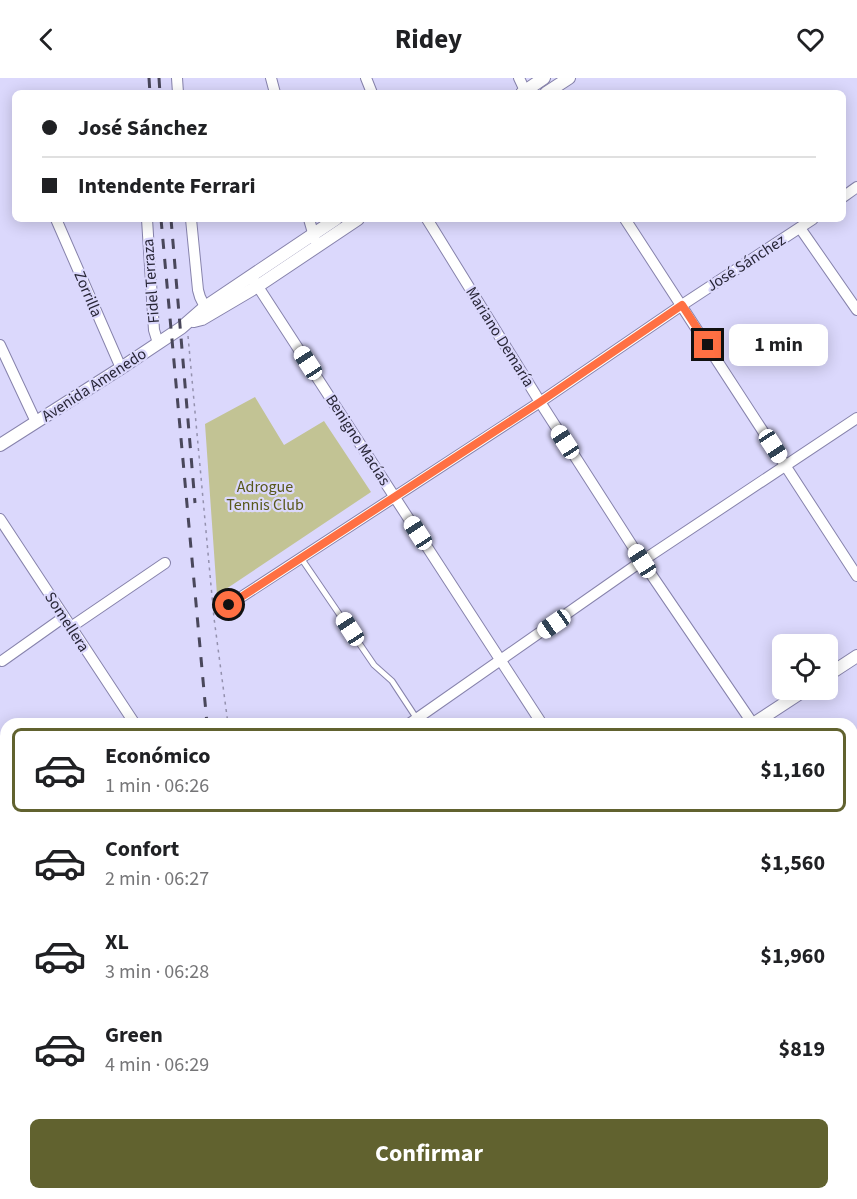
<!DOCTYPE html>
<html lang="es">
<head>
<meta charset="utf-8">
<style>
	:root { --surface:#fff; --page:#f6f6f6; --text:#202124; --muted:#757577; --line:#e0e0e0; --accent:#61622f }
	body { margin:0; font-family:"Source Sans 3",sans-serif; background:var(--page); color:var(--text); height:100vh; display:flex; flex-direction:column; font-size:22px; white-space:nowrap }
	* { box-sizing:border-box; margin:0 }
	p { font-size:20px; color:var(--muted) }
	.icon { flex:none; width:33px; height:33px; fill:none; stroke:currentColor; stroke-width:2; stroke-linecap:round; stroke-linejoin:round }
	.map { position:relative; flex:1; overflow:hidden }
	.drawer { position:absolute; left:0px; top:640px; width:858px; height:482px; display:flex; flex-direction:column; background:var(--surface); border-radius:18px 18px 0 0; box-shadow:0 3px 15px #0003 }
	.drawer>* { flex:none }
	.guide { position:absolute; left:12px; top:12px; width:834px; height:132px; border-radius:9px; box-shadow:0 3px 15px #0003; display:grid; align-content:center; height:132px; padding:0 30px; background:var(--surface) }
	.fabs { position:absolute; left:772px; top:556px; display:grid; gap:12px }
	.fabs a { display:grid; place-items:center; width:66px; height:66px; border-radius:9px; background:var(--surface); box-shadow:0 3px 15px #0003; font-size:30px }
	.end { position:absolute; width:27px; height:27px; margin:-14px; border:8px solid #ff7043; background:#111; box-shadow:0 0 0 3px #111 }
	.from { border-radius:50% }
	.bubble { position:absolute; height:42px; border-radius:9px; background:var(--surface); box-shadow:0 3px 15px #0003; font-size:20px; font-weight:700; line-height:42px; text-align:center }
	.car { position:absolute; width:18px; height:36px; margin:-18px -9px; border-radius:8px; box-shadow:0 0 4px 2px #0007; background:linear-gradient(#fff 24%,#345 0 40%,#fff 0 76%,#345 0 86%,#fff 0) }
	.guide b { display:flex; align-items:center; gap:21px; height:57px; font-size:22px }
	.guide b+b { border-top:2px solid var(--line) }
	.guide i { width:15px; height:15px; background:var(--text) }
	ul { padding:10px 0 0; list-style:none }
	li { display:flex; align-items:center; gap:18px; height:84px; margin:0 12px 9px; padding:0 18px; border:3px solid transparent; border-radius:9px }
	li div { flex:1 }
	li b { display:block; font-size:22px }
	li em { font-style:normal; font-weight:700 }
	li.on { border-color:var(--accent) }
	li>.icon { width:54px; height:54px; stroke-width:1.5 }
	.button { display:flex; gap:12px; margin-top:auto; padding:12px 30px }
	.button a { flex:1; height:69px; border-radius:9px; background:var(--accent); color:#fff; font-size:24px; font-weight:700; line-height:69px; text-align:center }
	header { display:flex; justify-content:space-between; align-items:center; height:78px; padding:0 30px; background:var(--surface); font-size:27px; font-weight:700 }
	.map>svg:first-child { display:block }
	.park { fill:#c2c394 }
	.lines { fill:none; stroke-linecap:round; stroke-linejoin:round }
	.service-casing { stroke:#8783ac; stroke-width:7 }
	.minor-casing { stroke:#8783ac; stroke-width:12 }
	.tertiary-casing { stroke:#8783ac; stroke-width:14 }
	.path { stroke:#9491ae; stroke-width:1.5; stroke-dasharray:3 4.5; stroke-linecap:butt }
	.service { stroke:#fff; stroke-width:5 }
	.minor { stroke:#fff; stroke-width:10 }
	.tertiary { stroke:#fff; stroke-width:12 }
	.rail { stroke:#49475b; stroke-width:3; stroke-dasharray:10 10; stroke-linecap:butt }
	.route { stroke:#ff7043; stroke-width:8 }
	.labels { text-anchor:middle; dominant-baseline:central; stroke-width:4.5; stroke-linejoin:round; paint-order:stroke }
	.street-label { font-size:16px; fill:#282637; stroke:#dbd8fc }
	.park-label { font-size:16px; fill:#58581b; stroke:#dbd8fc }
</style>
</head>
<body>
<header><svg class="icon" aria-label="back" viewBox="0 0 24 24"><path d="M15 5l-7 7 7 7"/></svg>Ridey<svg class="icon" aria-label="heart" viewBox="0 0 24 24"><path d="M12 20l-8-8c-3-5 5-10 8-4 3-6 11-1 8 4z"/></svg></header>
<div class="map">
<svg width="857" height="1121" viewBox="0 0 857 1121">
	<rect width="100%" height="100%" fill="#dbd8fc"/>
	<!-- park -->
	<polygon class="park" points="255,319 284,367 324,343 371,414 217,517 205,346"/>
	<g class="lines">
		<!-- service casing -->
		<g class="service-casing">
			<polyline id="service" points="301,480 374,587 392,603 417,641"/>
		</g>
		<!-- minor casing -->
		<g class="minor-casing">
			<g id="minor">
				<polyline points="177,0 178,15"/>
				<polyline points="271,0 275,15"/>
				<polyline points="366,0 372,15"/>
				<polyline points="519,0 526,15"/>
				<polyline points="843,119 857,109"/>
				<polyline points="56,141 121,290"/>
				<polyline points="147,141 154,252 158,265"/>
				<polyline points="191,141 198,212 200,219 205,229"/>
				<polyline points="309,141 315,162"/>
				<polyline points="427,141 540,324 642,483 753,646"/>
				<polyline points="625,141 857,498"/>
				<polyline points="800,150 857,232"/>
				<polyline points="253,201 542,646"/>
				<polyline points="0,267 36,344"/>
				<polyline points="0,441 135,646"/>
				<polyline points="229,527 540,324 682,227 813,141"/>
				<polyline points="71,549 165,485"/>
				<polyline points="2,583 64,539"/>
				<polyline points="409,646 642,483 857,340"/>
				<polyline points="0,759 6,768"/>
				<polyline points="0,924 6,920"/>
				<polyline points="0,1022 6,1031"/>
				<polyline points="310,1116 310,1121"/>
				<polyline points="704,1116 707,1121"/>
				<polyline points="837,1116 857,1116"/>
				<polyline points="456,1121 463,1116"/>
			</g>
		</g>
		<!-- tertiary casing -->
		<g class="tertiary-casing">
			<g id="tertiary">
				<polyline points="522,15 544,0"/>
				<polyline points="546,15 569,0"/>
				<polyline points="194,243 202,241 258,208 358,141"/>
				<polyline points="0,367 121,290 181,250 205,229 336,141"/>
				<polyline points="828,597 857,578"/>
				<polyline points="753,646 805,612"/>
				<polyline points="852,747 857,748"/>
				<polyline points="852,877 857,874"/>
				<polyline points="63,1121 70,1116"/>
			</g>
		</g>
		<!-- path -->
		<g class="path">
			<polyline points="188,258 214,540 228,646"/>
			<polyline points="237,1116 237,1121"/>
		</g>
		<!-- service -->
		<use href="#service" class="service"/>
		<!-- minor -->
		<use href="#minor" class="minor"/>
		<!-- tertiary -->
		<use href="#tertiary" class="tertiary"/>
		<!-- rail -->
		<g class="rail">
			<polyline points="149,0 150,15"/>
			<polyline points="159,0 160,15"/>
			<polyline points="161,141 207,646"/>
			<polyline points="171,141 195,425"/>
			<polyline points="256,1116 257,1121"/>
		</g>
	</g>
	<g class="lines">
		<!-- route -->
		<polyline class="route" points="229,527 540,324 682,227 708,267"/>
	</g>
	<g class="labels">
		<!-- street labels -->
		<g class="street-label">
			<text transform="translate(746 185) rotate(-33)">José Sánchez</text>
			<text transform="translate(151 203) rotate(-94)">Fidel Terraza</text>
			<text transform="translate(88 216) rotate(67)">Zorrilla</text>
			<text transform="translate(500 259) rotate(58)">Mariano Demaría</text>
			<text transform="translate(94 307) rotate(-33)">Avenida Amenedo</text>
			<text transform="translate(358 362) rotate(57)">Benigno Macías</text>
			<text transform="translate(67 544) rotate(57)">Somellera</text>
		</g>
		<!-- park labels -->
		<g class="park-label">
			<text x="265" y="409">Adrogue<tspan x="265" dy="18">Tennis Club</tspan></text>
		</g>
	</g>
</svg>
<div class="fabs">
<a><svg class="icon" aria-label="locate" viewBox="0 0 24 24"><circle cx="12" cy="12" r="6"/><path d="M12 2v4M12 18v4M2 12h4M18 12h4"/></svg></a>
</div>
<i class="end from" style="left:229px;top:527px"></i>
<i class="end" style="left:708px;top:267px"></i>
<div class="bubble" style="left:729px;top:246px;width:99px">1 min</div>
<i class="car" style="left:308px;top:285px;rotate:327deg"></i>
<i class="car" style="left:565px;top:364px;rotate:327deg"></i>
<i class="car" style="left:773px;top:368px;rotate:147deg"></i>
<i class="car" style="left:418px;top:455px;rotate:327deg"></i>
<i class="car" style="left:642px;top:483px;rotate:327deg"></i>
<i class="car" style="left:554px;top:546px;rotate:235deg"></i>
<i class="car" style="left:350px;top:551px;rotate:327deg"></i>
<div class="guide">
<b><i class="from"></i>José Sánchez</b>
<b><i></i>Intendente Ferrari</b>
</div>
<section class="drawer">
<ul>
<li class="on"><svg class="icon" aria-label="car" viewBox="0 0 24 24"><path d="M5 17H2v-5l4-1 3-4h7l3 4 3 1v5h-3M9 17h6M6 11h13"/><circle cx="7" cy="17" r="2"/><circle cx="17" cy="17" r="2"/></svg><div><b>Económico</b><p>1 min · 06:26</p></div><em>$1,160</em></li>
<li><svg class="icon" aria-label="car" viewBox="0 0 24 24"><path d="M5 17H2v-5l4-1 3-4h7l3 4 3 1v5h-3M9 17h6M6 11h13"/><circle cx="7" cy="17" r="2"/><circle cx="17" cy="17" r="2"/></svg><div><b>Confort</b><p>2 min · 06:27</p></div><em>$1,560</em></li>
<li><svg class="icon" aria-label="car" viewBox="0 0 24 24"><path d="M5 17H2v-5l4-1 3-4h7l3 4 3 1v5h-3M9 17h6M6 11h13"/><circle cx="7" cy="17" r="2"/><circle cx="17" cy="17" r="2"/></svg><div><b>XL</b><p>3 min · 06:28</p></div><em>$1,960</em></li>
<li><svg class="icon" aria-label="car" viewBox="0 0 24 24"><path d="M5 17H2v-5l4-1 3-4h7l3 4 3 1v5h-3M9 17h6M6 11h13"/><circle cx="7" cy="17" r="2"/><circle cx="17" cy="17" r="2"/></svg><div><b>Green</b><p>4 min · 06:29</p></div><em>$819</em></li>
</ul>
<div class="button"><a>Confirmar</a></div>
</section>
</div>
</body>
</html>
